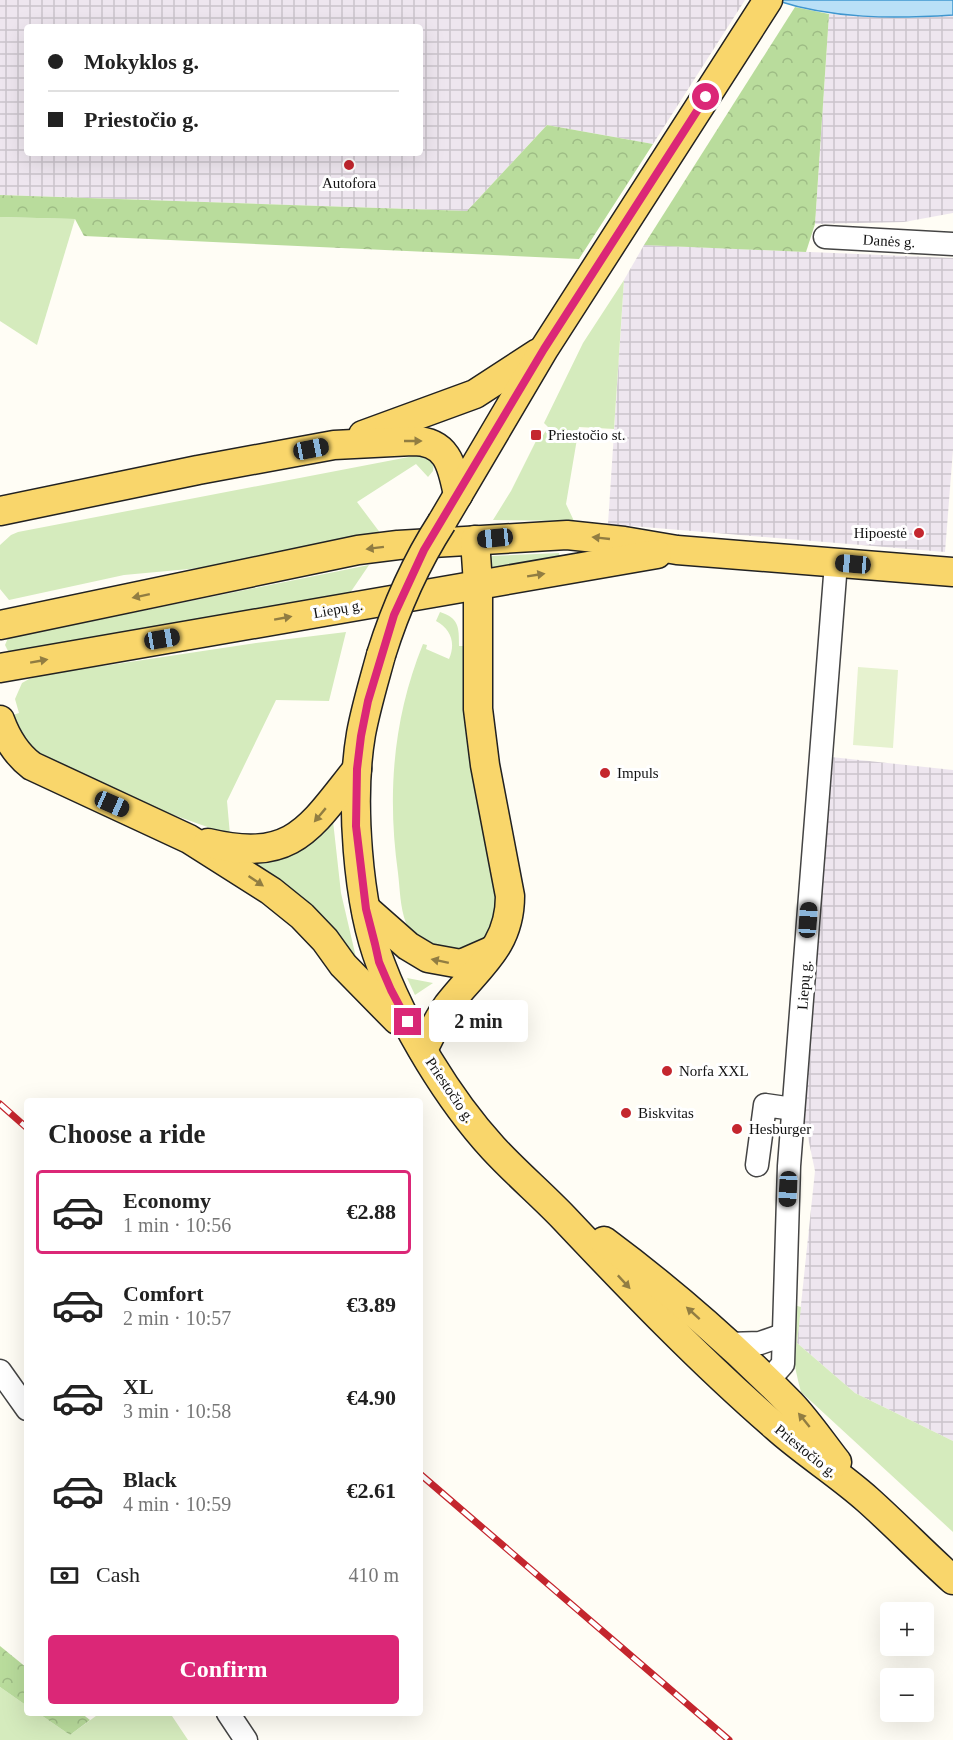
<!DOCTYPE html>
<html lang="en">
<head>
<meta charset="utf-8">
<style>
	:root { --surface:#fff; --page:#f2f2f2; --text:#222; --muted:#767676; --line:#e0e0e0; --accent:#db2777 }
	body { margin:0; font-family:"Times New Roman",serif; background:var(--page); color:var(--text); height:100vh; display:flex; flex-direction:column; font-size:22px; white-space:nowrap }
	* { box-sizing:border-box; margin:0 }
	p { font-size:20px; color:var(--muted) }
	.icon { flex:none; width:33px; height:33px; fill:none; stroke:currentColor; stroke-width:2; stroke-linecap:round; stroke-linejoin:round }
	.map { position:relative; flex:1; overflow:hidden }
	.sheet { position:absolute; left:24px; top:1098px; width:399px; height:618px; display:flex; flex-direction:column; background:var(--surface); border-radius:6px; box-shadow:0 6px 24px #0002 }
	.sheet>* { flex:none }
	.hud { position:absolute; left:24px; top:24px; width:399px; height:132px; border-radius:6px; box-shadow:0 6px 24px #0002; display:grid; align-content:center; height:132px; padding:0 24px; background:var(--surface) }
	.buttons { position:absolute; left:880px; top:1602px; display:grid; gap:12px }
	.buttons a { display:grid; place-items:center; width:54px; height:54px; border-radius:6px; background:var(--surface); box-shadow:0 6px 24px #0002; font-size:30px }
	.end { position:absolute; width:27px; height:27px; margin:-14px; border:8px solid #db2777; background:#fff; box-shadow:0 0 0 3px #fff }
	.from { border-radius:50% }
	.bubble { position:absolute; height:42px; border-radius:6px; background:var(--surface); box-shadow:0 6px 24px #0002; font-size:20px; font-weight:700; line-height:42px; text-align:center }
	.car { position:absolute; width:18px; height:36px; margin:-18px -9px; border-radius:8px; box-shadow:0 0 4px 2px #0007; background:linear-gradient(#222 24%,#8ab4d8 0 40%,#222 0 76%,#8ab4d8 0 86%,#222 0) }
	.hud b { display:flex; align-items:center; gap:21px; height:57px; font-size:22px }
	.hud b+b { border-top:2px solid var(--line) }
	.hud i { width:15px; height:15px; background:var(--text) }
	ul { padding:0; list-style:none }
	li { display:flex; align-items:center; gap:18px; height:84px; margin:0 12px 9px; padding:0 12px; border:3px solid transparent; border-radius:6px }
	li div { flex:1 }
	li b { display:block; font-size:22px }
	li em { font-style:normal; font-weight:700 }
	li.current { border-color:var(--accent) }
	li>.icon { width:54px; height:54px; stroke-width:1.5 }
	h2 { padding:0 24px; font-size:27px; line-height:72px }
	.pay { display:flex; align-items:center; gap:15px; height:66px; padding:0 24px; font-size:22px }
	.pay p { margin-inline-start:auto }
	.cta { display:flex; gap:12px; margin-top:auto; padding:12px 24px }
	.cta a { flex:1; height:69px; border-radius:6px; background:var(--accent); color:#fff; font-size:24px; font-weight:700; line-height:69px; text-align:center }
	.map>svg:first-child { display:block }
	.industrial { fill:url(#industrial-grid); fill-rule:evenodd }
	.grass { fill:#d5ebbd }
	.forest { fill:url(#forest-crowns) }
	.pitch { fill:#e6f2cf }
	.water { fill:#b9e0f7; stroke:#3f96cf; stroke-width:1.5 }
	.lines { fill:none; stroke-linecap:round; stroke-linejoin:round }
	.minor-casing { stroke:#444; stroke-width:25 }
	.major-casing { stroke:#222; stroke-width:31 }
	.minor { stroke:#fff; stroke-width:22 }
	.major { stroke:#f9d66b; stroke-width:28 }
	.rail-casing { stroke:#c4262e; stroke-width:7 }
	.rail { stroke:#fff; stroke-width:4.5; stroke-dasharray:14; stroke-linecap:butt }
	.major-bridge-casing { stroke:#222; stroke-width:31; stroke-linecap:butt }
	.major-bridge { stroke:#f9d66b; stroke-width:28 }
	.oneway { fill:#917d42 }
	.route { stroke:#db2777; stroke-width:8 }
	.poi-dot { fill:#c4262e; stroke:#fff; stroke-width:2 }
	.labels { text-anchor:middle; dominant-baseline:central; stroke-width:6; stroke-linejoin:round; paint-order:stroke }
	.poi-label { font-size:15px; fill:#111; stroke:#fff; text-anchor:start }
	.street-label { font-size:15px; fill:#111; stroke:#fff }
</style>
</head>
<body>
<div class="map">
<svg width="953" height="1740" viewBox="0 0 953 1740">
	<defs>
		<pattern id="industrial-grid" width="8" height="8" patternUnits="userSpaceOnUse" patternTransform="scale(1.5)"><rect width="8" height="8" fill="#eee6ef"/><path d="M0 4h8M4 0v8" fill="none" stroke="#cbc4cc"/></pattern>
		<pattern id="forest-crowns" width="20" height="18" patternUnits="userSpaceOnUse" patternTransform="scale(1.5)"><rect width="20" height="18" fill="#b9dc9c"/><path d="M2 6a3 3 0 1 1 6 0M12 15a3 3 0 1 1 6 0" fill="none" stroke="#9ebc85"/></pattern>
	</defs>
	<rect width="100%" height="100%" fill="#fffdf5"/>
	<!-- industrial -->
	<g class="industrial">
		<path d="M 0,0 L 745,0 L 653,144 L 547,125 L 467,211 L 0,195 ZM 27,27 L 420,27 L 420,153 L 27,153 Z"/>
		<polygon points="829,14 910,18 953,15 953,213 904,222 815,224"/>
		<polygon points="644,245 953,258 953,450 945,552 608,524 624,280"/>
		<polygon points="831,757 953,770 953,1441 855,1393 797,1343 815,1171 804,1118"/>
	</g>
	<!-- grass -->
	<g class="grass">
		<polygon points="0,217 75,219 37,345 0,321"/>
		<polygon points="624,280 614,429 579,427 566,504 574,521 493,520 511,491 536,441 539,442 548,427 544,423 583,343"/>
		<polygon points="418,453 434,461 433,471 428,477 416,464 357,502 381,534 294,549 200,568 124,575 9,600 0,589 0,545 11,535 18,532 414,456"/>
		<polygon points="559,553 560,557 494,569 489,565 489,561 492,556"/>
		<polygon points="369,565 350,593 16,651 8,651 5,645 8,638"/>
		<path d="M 440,612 C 459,618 459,627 459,646 L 465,646 L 497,901 C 496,920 488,949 465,951 C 461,951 455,950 451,949 C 439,947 431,946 422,939 C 415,934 409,930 406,923 C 400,908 400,889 398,873 C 387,794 393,718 423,644 L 427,645 L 426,649 L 449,659 C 456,643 451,629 436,621 Z"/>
		<polygon points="346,632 329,701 276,700 227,801 230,835 168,813 35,752 26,741 13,715 19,713 15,699 22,683 29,679 71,668 103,666 256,643"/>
		<polygon points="332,820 333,821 341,893 358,966 250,861"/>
		<polygon points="407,978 433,983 415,995"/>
		<path d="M 790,1304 L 801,1307 L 797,1343 L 855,1393 L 953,1441 L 953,1532 L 801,1392 C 793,1362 789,1335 790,1304 Z"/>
		<polygon points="0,1687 27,1706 27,1713 38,1713 70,1735 100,1713 170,1713 188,1740 0,1740"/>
	</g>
	<!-- forest -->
	<g class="forest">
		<polygon points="795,7 829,14 815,224 806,252 644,245"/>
		<polygon points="547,125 653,144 579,259 84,236 75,219 0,217 0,195 467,211"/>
		<polygon points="0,1646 27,1668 27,1706 0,1687"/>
		<polygon points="38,1713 81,1713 90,1720 70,1735"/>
	</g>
	<!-- pitch -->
	<polygon class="pitch" points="858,667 898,670 893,748 853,745"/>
	<!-- water -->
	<path class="water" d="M 775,0 L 953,0 L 953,15 C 893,19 832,19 775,0 Z"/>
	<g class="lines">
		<!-- minor casing -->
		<g class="minor-casing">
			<g id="minor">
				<polyline points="825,237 953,244"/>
				<polyline points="757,1165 765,1105 793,1109"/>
				<polyline points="728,1344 760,1343 783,1335"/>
				<polyline points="0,1371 27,1409"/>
				<polyline points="767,1382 783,1364 789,1166 836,563"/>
				<polyline points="228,1713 246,1740"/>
			</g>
		</g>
		<!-- major casing -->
		<g class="major-casing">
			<g id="major">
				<polyline points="363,435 475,394 538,353"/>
				<path d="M 0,511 L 198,470 L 334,445 L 413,441 C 448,441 452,466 458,495"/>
				<polyline points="442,522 544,349 768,0"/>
				<polyline points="0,625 358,550 398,545 567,535 624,541 677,550 953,572"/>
				<path d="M 381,655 C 374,681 366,707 361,734 C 350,798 357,904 381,965 C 404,1026 449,1100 493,1148 C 516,1173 541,1194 564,1218 C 632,1290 701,1362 776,1427 C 805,1453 839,1474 868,1500 C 897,1526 924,1554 953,1580"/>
				<polyline points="0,668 657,554"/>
				<path d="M 0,720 C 7,739 16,754 32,766 L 189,839 L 271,891 L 302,916 L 325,940 L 343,965 L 397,1020"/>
				<path d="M 208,843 C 293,863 309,829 357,769"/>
				<polyline points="366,909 408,946 428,958 461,964 493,950"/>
				<path d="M 423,1050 C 431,1034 438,1019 448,1005 C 477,967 510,948 510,896 L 485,765 L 478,709 L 478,584 L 475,540"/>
				<path d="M 604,1241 C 670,1290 733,1345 791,1404 C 808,1422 822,1443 837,1462"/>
			</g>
		</g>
		<!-- minor -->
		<use href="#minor" class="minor"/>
		<!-- major -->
		<use href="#major" class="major"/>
		<!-- rail casing -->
		<g class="rail-casing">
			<g id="rail">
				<polyline points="0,1104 27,1128"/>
				<polyline points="420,1474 729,1740"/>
			</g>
		</g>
		<!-- rail -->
		<use href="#rail" class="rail"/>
		<!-- major-bridge casing -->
		<g class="major-bridge-casing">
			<path id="major-bridge" d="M 381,655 C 396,607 415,564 442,522"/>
		</g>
		<!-- major-bridge -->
		<use href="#major-bridge" class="major-bridge"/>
	</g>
	<!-- one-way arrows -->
	<defs><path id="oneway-solid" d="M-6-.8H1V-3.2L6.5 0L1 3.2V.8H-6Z" transform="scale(1.5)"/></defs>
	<g class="oneway">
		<use href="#oneway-solid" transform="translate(413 441)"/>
		<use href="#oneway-solid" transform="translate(601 538) rotate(-174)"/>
		<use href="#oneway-solid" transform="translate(375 548) rotate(173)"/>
		<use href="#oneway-solid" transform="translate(536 575) rotate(-9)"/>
		<use href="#oneway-solid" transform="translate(141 596) rotate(168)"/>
		<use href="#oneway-solid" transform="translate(283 618) rotate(-10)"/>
		<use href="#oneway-solid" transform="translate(39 661) rotate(-10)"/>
		<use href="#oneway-solid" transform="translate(320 815) rotate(130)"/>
		<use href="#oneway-solid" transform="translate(256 881) rotate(34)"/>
		<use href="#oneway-solid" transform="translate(440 961) rotate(-168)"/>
		<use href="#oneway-solid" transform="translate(624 1282) rotate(47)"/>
		<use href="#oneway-solid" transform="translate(693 1313) rotate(-138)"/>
		<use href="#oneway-solid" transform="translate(804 1420) rotate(-129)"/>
	</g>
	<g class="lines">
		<!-- route -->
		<polyline class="route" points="408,1022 391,990 379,962 375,944 366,909 356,826 357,769 361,736 368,701 394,615 424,550 544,349 706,97"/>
	</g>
	<!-- markers -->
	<g class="poi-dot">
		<circle cx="349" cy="165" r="6"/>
		<rect x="530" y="429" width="12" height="12" rx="3"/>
		<circle cx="919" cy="533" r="6"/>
		<circle cx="605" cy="773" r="6"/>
		<circle cx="667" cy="1071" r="6"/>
		<circle cx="626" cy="1113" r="6"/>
		<circle cx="737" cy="1129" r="6"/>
	</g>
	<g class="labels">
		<!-- poi labels -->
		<g class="poi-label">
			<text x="349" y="183" text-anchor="middle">Autofora</text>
			<text x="548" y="435">Priestočio st.</text>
			<text x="907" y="533" text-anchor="end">Hipoestė</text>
			<text x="617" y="773">Impuls</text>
			<text x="679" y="1071">Norfa XXL</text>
			<text x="638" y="1113">Biskvitas</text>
			<text x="749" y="1129">Hesburger</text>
		</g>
		<!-- street labels -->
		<g class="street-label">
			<text transform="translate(889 241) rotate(3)">Danės g.</text>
			<text transform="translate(338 609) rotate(-10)">Liepų g.</text>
			<text transform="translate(804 985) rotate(-86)">Liepų g.</text>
			<text transform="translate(450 1090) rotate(56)">Priestočio g.</text>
			<text transform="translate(806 1451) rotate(39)">Priestočio g.</text>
		</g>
	</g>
</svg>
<div class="buttons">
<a>+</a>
<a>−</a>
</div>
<i class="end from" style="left:706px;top:97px"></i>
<i class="end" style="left:408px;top:1022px"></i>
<div class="bubble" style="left:429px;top:1000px;width:99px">2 min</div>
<i class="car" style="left:311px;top:449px;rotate:79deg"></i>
<i class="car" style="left:495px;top:538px;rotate:264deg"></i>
<i class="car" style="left:853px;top:564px;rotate:275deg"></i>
<i class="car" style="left:162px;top:639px;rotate:80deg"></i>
<i class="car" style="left:112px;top:804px;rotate:114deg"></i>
<i class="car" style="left:808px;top:920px;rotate:4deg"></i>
<i class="car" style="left:788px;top:1189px;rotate:183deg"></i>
<div class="hud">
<b><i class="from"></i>Mokyklos g.</b>
<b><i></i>Priestočio g.</b>
</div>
<section class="sheet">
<h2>Choose a ride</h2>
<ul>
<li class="current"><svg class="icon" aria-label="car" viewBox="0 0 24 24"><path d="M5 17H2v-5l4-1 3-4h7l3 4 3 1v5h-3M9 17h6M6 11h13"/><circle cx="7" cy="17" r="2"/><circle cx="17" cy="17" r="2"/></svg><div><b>Economy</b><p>1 min · 10:56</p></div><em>€2.88</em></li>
<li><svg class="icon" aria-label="car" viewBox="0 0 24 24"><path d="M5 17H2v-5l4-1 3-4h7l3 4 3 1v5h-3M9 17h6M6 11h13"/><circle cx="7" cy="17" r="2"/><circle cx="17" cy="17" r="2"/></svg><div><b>Comfort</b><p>2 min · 10:57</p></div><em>€3.89</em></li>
<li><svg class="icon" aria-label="car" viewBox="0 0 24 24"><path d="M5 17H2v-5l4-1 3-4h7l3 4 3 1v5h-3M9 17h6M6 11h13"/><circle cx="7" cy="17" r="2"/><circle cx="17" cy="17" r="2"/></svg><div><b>XL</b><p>3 min · 10:58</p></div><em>€4.90</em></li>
<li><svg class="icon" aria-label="car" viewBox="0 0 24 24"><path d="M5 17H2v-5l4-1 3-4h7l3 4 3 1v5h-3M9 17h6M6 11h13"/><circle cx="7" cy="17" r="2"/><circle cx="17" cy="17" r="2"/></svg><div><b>Black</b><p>4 min · 10:59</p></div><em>€2.61</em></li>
</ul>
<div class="pay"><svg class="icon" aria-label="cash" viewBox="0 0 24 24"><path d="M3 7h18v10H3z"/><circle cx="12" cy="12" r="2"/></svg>Cash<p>410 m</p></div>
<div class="cta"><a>Confirm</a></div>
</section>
</div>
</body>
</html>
